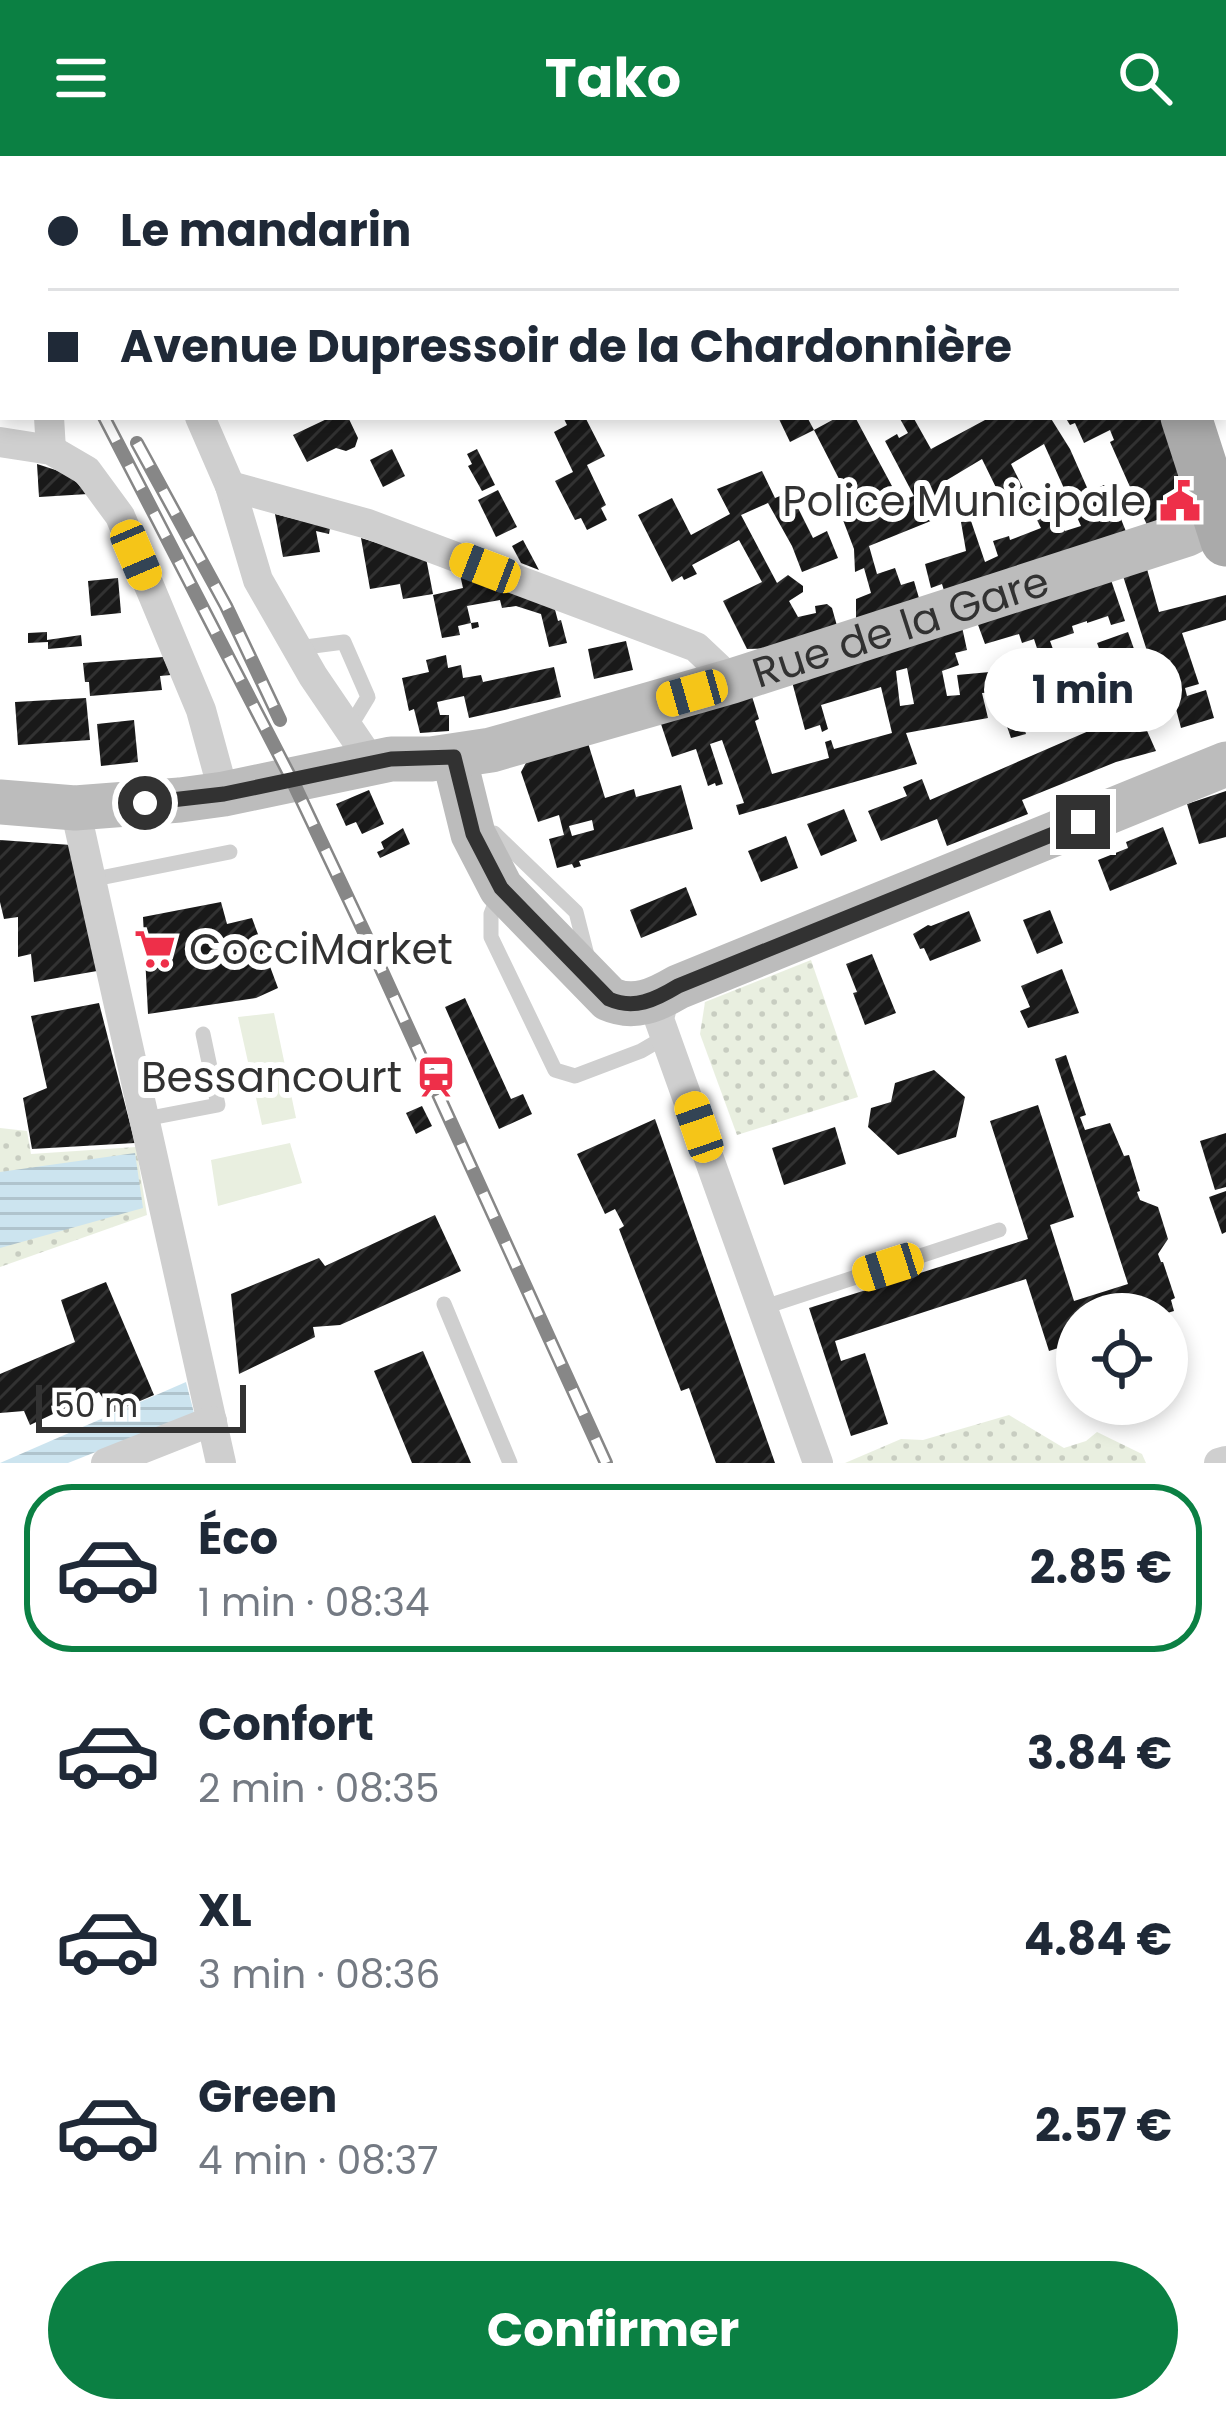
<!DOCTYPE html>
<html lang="fr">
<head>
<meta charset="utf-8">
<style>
	:root { --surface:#fff; --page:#f2f2f3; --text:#1f2937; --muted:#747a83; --line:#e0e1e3; --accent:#0b8043 }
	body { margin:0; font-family:Poppins,sans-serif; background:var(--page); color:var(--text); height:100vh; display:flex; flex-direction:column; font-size:45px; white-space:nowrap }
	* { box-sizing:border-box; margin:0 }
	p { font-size:39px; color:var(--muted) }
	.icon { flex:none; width:66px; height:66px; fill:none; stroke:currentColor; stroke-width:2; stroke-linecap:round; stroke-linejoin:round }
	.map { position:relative; height:1307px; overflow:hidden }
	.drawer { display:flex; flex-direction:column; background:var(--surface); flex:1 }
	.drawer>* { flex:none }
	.guide { position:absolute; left:0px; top:0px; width:1227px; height:264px; box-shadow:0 6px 18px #0003; display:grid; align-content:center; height:264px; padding:0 48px; background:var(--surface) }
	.tools { position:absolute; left:1056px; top:1137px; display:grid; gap:24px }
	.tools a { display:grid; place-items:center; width:132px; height:132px; border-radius:50%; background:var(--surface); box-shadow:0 6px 18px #0003; font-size:60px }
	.scale { position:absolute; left:36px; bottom:30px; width:210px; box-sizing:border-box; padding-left:12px; border:6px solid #323232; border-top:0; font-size:33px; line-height:42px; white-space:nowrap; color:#323232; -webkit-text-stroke:9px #fff; paint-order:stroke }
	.end { position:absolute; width:54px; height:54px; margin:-27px; border:15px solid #323232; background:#fff; box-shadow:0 0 0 6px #fff }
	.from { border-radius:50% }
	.bubble { position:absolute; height:84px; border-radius:42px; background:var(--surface); box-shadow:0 6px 18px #0003; font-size:39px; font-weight:700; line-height:84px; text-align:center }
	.car { position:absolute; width:36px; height:72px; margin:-36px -18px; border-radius:15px; box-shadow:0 0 9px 3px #0007; background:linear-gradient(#f5c518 24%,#345 0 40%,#f5c518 0 76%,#345 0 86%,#f5c518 0) }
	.guide b { display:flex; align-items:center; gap:42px; height:114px; font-size:45px }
	.guide b+b { border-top:3px solid var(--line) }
	.guide i { width:30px; height:30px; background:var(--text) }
	ul { padding:21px 0 0; list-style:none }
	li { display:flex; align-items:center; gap:36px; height:168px; margin:0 24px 18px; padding:0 24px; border:6px solid transparent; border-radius:48px }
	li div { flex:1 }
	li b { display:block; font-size:45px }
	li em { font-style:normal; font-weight:700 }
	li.on { border-color:var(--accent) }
	li>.icon { width:108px; height:108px; stroke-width:1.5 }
	.cta { display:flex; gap:24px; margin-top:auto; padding:24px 48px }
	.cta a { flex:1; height:138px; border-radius:72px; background:var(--accent); color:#fff; font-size:48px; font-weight:700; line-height:138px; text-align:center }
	header { display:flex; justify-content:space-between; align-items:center; height:156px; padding:0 48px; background:var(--accent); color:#fff; font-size:54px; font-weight:700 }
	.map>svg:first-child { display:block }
	.grass { fill:url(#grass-dots) }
	.garden { fill:#e9efe0 }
	.water { fill:url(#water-rules) }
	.building { fill:url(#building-hatch); fill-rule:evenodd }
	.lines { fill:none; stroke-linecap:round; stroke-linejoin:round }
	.lane { stroke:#cfcfcf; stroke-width:15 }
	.street { stroke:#cfcfcf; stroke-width:30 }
	.secondary { stroke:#bcbcbc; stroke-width:45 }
	.primary { stroke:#aaa; stroke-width:51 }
	.rail-casing { stroke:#878787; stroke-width:14 }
	.rail { stroke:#fff; stroke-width:9; stroke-dasharray:27; stroke-linecap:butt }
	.route { stroke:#323232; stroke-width:15 }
	.labels { text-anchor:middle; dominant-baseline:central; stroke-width:12; stroke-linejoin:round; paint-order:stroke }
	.poi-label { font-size:42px; fill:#323232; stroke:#fff; text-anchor:end }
	.street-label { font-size:42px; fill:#323232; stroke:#fff }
</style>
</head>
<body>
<header><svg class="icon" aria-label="menu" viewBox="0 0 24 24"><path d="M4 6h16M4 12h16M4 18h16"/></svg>Tako<svg class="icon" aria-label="search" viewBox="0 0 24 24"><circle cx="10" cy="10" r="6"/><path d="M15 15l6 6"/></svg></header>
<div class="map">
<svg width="1226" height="1307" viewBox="0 0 1226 1307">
	<defs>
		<pattern id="grass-dots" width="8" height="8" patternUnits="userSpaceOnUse" patternTransform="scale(3)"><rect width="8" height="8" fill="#e9efe0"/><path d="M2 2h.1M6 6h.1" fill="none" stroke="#c8cdc1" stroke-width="1.8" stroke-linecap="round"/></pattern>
		<pattern id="water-rules" width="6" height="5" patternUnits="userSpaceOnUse" patternTransform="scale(3)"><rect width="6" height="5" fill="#cce4ef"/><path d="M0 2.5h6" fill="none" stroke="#b0c4cd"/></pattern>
		<pattern id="building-hatch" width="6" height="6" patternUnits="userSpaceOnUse" patternTransform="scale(3)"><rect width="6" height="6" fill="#191919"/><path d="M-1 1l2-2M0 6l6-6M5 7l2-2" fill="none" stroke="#323232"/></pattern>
	</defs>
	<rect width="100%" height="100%" fill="#fff"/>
	<!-- grass -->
	<g class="grass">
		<polygon points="811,804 858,941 737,979 700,878 705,846"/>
		<polygon points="0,972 27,975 31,998 136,991 147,1059 0,1111"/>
		<polygon points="1009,1259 1064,1292 1086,1285 1097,1276 1142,1298 1146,1307 845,1307 901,1283 923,1284"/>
	</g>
	<!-- garden -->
	<g class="garden">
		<polygon points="274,857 296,962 262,969 238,861"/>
		<polygon points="290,987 302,1027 218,1050 211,1004"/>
	</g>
	<!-- water -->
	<g class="water">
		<polygon points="135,997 143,1052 0,1092 0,1016"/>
		<polygon points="186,1226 194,1257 68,1307 0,1307"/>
	</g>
	<!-- building -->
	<g class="building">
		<polygon points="331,261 348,261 358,282 355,291 346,295 336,292 307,306 293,279"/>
		<polygon points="563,261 585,261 605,300 587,309 606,349 601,352 607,364 587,374 581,362 575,364 555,325 573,316 554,276 567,269"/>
		<polygon points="778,261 807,261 814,274 790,286"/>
		<path d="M 838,261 L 841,264 L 855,261 L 900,345 L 914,340 L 885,285 L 897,278 L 899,282 L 908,277 L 899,261 L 913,261 L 931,293 L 985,264 L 983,261 L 1050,261 L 1070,293 L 1089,336 L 1104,329 L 1109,339 L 1111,338 L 1127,378 L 946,441 L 942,428 L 931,432 L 925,408 L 966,395 L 961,366 L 970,362 L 985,406 L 998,400 L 993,385 L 1009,380 L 1010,384 L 1041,372 L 1030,350 L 1021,354 L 1017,347 L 1006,352 L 982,303 L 947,324 L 958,354 L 869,390 L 877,418 L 895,412 L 901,429 L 914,425 L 921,449 L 856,472 L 856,443 L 871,437 L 864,412 L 855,416 L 854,393 L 843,364 L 857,358 L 814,274 ZM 1044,288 L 1081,370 L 1065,375 L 1064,372 L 1061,373 L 1044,340 L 1030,346 L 1011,308 Z"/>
		<polygon points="1065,261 1163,261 1192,348 1147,369 1110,286 1114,284 1110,274 1084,287 1075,267 1070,269"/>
		<polygon points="392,293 405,320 383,331 370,304"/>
		<polygon points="477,293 495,329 482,335 468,310 472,308 467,298"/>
		<polygon points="37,308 68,318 88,338 39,341"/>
		<polygon points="762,315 775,342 790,336 813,382 827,375 838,402 802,416 792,390 768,347 741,359 777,427 788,419 803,430 803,436 789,445 798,461 816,457 815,450 827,448 832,452 839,477 787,492 747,493 723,445 762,426 739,384 692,409 697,418 684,424 682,420 672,426 638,359 672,342 691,379 730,358 717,333"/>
		<polygon points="498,334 517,371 496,381 478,344"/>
		<polygon points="275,358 330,372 329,378 316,375 320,396 283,401"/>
		<polygon points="361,382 426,402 433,438 403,443 400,428 370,433"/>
		<polygon points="523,384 539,414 521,407 512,390"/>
		<polygon points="1147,413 1159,456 1226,439 1226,464 1182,477 1199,528 1185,532 1187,540 1206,534 1214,562 1181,572 1174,545 1164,548 1123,420"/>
		<polygon points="459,414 554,450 558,465 561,464 567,487 549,491 541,458 516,450 502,452 500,444 467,450 471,467 478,466 479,471 472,473 471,467 458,470 460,479 442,482 433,439 463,432"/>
		<polygon points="118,422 121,457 91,460 88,425"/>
		<polygon points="1111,424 1125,465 1111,469 1108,460 1087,467 1087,465 1072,470 1074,477 1050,485 1060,512 1045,517 1034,483 1022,487 1019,478 985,488 977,466"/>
		<path d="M 962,471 L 967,494 L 955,497 L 959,509 L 942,515 L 947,540 L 960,539 L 957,519 L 990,516 L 996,536 L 982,537 L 988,562 L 906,577 L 917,608 L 739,659 L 736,649 L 744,647 L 722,584 L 710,588 L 723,628 L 716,630 L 715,627 L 708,630 L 696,593 L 672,601 L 660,565 L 750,534 L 759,563 L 755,565 L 772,618 L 829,602 L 825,586 L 831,584 L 834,593 L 892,577 L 881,531 L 821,549 L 828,573 L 822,576 L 820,569 L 805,574 L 791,522 ZM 907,512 L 914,548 L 900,550 L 896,515 Z"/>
		<polygon points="47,476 47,484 81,479 82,490 48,493 48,486 28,487 28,477"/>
		<polygon points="1128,476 1139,507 1123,513 1126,523 1131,522 1139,545 1100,557 1105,573 1140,559 1156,595 1116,606 1022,644 1028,658 947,690 937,663 881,685 868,655 907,640 903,631 922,623 930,644 1091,574 1087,561 1067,566 1061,549 1070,546 1068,536 1111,524 1097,487"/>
		<polygon points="626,485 633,514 594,523 588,493"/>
		<polygon points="446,499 448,512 461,509 463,522 481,519 483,526 554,511 561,541 469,562 464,540 437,546 440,559 449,559 449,575 420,577 414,553 409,555 402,522 429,516 426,504"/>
		<polygon points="163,501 171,519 160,520 162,534 90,540 89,526 85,526 83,507"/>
		<polygon points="86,542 90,584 18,589 15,546"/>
		<polygon points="1019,554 1026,578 1011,582 1003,559"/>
		<polygon points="134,564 138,606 101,610 97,568"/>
		<path d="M 588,587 L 605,642 L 634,633 L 636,641 L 681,629 L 693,673 L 579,705 L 581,710 L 574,712 L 572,708 L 557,712 L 549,683 L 564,679 L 559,659 L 538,666 L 521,616 L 527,605 ZM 592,664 L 594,674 L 572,680 L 569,670 Z"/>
		<polygon points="369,634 384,668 362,678 356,666 346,670 336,648"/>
		<polygon points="1226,635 1226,681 1199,688 1187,648"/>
		<polygon points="844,653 857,685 821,700 807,668"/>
		<polygon points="1163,671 1177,708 1110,735 1098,704 1128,692 1126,686"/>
		<polygon points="403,672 410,688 380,702 377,696 384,693 381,686"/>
		<polygon points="786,680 798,712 761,726 748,695"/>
		<polygon points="0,684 71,689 97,815 34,826 31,798 18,801 18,761 4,763 0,746"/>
		<polygon points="686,731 697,759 641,782 630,754"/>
		<polygon points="221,746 227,768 252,762 278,832 256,842 148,858 143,761"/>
		<polygon points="1050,754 1063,787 1037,798 1023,764"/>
		<polygon points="969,755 981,785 930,805 924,792 920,793 913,778 928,769 931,770"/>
		<polygon points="872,798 896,857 865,869 853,837 857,836 846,808"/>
		<polygon points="1062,813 1079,857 1028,872 1020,855 1030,851 1021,830"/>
		<polygon points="465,842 511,943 523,938 532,958 499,973 445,851"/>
		<polygon points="99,847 135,987 32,993 23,942 47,932 31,860"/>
		<polygon points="1066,899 1086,959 1080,961 1085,974 1110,967 1124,1000 1129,999 1140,1035 1137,1036 1140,1044 1158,1051 1168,1083 1158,1098 1161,1106 1163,1106 1175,1142 1171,1144 1174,1155 1164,1158 1077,1158 1077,1186 1049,1195 1026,1123 835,1185 841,1205 865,1197 888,1268 851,1280 809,1152 1028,1083 990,965 1038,949 1074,1061 1050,1069 1074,1145 1128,1128 1055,903"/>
		<polygon points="934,914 965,941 956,981 898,999 868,971 871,952 891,946 895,927"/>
		<polygon points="422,950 432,970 416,978 406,957"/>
		<polygon points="655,963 719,1146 775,1307 716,1307 689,1232 681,1235 619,1073 624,1070 615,1053 605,1058 577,998"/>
		<polygon points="835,971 846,1008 784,1029 772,992"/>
		<polygon points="1226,977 1226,1031 1215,1034 1200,985"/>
		<polygon points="1226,1035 1226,1076 1222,1078 1209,1041"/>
		<polygon points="435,1059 461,1115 340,1169 313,1171 315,1181 239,1218 231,1138 319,1102 325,1110"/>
		<polygon points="106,1126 154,1239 112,1257 99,1236 30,1269 24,1255 0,1257 0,1218 75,1186 61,1144"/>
		<polygon points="423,1195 471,1307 412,1307 374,1215"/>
	</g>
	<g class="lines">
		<!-- lane -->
		<g class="lane">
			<polyline points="298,492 344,486 368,541 348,574"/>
			<polyline points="488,678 494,677 576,756 588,803"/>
			<polyline points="90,724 230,696"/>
			<polyline points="498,740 491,758 491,781 555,914 575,920 641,895 665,881"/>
			<polyline points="145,963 218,949 203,878"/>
			<polyline points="444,1148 510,1307"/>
			<polyline points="762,1152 999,1074"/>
		</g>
		<!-- street -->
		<g class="street">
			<polyline points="861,0 863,3"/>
			<polyline points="149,3 157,0"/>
			<polyline points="0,170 3,174"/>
			<polyline points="49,261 51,294"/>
			<polyline points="200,261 230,330 258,424 313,520 364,595 368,609"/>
			<polyline points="0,286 51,294 87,315 120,360 201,554 224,638"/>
			<polyline points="230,330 368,368 696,491 732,525"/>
			<polyline points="75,652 221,1307"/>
			<polyline points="665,839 659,863 818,1307"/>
			<polyline points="106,1307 212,1265"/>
			<polyline points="1219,1307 1226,1305"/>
		</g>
		<!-- secondary -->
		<g class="secondary">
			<path d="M 454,601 L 473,678 L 501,732 L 609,843 C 634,854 656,844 678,831 L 1226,608"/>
			<path id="s1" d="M 0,646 L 75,652 L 180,644 L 224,638 L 391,603 L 431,603 L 491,594 L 732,525 L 1187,378 L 1226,358"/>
		</g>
		<!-- primary -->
		<g class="primary">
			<polyline points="1096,0 1097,3"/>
			<polyline points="1186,261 1226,385"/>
		</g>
		<!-- rail casing -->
		<g class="rail-casing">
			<g id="rail">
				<polyline points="0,57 3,61"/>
				<polyline points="0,86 3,91"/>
				<polyline points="104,261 292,624 366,780 606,1307"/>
				<polyline points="137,287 226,450 280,564"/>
			</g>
		</g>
		<!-- rail -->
		<use href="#rail" class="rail"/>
	</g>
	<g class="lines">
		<!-- route -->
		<path class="route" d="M 145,647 L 224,638 L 391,603 L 454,601 L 473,678 L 501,732 L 609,843 C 634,854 655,844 678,830 L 1083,666"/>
	</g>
	<!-- icons -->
	<defs>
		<g id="civic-bare" transform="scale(3.24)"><path d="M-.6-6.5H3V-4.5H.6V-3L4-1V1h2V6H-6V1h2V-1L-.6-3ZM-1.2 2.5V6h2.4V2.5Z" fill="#ee2f49" stroke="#fff" stroke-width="2.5" paint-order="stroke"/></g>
		<g id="supermarket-bare" transform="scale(3.24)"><path d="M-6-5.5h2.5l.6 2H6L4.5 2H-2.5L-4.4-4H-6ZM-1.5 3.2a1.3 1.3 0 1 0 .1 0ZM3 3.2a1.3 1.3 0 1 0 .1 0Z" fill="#ee2f49" stroke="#fff" stroke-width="2.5" paint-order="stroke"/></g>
		<g id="station-bare" transform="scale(3.24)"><path d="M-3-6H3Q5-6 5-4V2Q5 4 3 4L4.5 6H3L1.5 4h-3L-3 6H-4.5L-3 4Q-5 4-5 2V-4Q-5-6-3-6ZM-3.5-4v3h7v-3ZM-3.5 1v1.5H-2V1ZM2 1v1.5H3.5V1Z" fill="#ee2f49" stroke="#fff" stroke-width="2.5" paint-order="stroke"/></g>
	</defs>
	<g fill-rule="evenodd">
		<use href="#civic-bare" x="1180" y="345"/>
		<use href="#supermarket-bare" x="155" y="793"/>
		<use href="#station-bare" x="436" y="921"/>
	</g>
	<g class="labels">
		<!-- poi labels -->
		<g class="poi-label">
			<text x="1146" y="345">Police Municipale</text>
			<text x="189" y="793" text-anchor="start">CocciMarket</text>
			<text x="402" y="921">Bessancourt</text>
		</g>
		<!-- street labels -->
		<g class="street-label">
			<text stroke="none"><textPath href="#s1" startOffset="924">Rue de la Gare</textPath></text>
		</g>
	</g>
</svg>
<div class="tools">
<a><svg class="icon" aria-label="locate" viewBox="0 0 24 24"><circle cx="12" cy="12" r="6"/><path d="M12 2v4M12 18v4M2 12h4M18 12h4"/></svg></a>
</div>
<div class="scale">50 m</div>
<i class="end from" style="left:145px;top:647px"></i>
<i class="end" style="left:1083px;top:666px"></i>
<div class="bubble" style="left:984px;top:492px;width:198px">1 min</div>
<i class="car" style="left:136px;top:399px;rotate:157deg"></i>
<i class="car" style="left:485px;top:412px;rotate:291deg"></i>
<i class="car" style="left:692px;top:537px;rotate:254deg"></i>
<i class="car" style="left:699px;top:971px;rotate:341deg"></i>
<i class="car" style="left:888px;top:1111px;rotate:252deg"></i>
<div class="guide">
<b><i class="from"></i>Le mandarin</b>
<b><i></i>Avenue Dupressoir de la Chardonnière</b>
</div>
</div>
<section class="drawer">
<ul>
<li class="on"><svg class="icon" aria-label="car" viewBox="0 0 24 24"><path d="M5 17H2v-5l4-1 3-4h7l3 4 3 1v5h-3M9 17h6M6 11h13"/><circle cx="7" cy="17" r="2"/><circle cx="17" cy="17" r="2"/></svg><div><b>Éco</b><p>1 min · 08:34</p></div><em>2.85 €</em></li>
<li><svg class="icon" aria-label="car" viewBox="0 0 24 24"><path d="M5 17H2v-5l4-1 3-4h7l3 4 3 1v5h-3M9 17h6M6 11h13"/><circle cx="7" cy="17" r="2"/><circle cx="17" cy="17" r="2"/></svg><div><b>Confort</b><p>2 min · 08:35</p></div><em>3.84 €</em></li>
<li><svg class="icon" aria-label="car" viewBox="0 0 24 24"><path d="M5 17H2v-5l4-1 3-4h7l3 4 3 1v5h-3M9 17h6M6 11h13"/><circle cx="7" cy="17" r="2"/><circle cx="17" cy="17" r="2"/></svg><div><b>XL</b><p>3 min · 08:36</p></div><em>4.84 €</em></li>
<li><svg class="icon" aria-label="car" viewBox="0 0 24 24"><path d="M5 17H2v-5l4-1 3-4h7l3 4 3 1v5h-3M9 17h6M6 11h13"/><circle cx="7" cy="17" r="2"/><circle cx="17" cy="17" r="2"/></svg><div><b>Green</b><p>4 min · 08:37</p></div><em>2.57 €</em></li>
</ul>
<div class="cta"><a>Confirmer</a></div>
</section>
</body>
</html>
